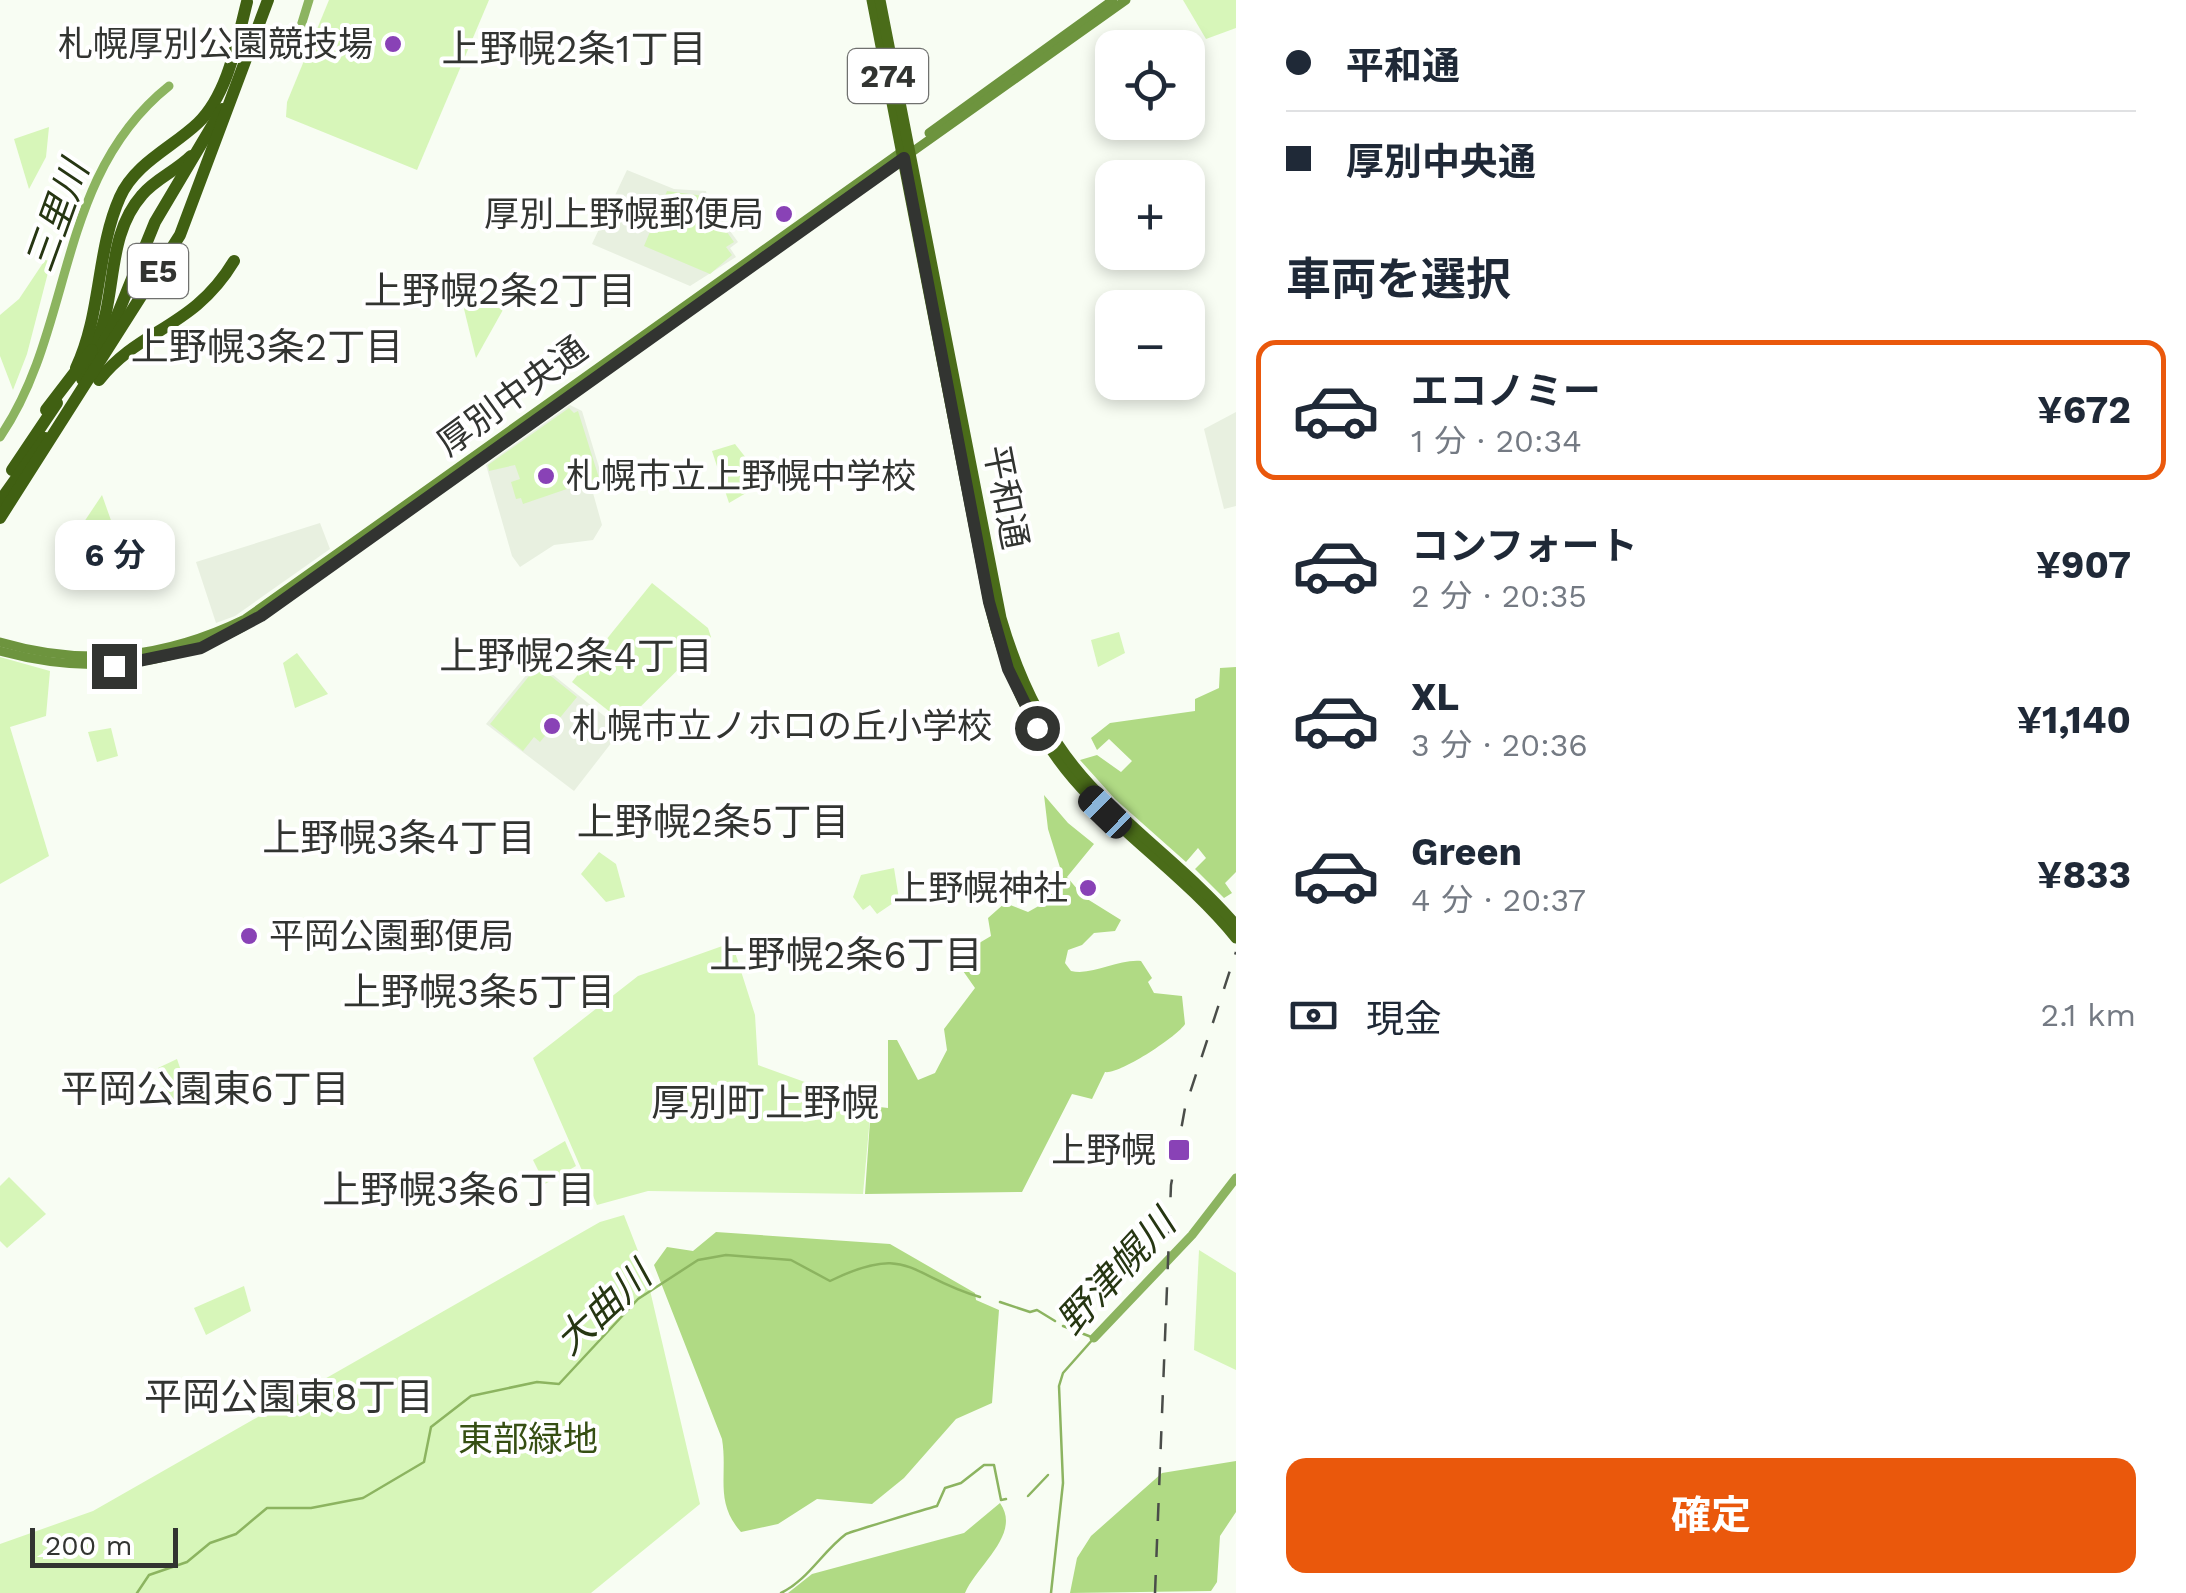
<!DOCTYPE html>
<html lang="ja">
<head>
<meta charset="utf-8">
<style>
	:root { --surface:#fff; --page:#f2f2f3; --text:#1f2937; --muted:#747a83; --line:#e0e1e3; --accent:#ea580c }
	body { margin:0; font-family:"Work Sans","Noto Sans JP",sans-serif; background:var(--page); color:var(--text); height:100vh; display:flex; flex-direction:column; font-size:38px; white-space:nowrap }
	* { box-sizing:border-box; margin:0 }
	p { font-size:32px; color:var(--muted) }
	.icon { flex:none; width:55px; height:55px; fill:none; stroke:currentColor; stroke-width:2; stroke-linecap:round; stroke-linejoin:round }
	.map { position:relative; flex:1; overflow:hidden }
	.sheet { display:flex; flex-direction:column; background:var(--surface); width:950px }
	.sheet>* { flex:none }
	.hud { display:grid; align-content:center; height:220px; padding:0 50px; background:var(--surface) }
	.tools { position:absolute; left:1095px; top:30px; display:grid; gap:20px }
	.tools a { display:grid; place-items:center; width:110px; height:110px; border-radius:20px; background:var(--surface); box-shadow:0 5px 15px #0003; font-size:50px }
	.scale { position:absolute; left:30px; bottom:25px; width:148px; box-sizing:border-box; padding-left:10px; border:5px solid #323431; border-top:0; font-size:28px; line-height:35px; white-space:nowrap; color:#323431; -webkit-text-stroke:8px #fff; paint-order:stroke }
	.end { position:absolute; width:45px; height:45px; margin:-22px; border:12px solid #323431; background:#fff; box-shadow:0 0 0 5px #fff }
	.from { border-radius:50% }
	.bubble { position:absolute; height:70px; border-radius:20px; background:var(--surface); box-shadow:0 5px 15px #0003; font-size:32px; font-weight:700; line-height:70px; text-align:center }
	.car { position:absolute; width:30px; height:60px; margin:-30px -15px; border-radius:12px; box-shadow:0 0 8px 2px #0007; background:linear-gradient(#222 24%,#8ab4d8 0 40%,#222 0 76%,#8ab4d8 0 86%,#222 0) }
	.hud b { display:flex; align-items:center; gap:35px; height:95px; font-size:38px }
	.hud b+b { border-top:2px solid var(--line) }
	.hud i { width:25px; height:25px; background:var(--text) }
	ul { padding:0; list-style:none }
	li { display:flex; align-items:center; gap:30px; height:140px; margin:0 20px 15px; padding:0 30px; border:5px solid transparent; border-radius:20px }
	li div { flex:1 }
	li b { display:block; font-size:38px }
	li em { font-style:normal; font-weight:700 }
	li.selected { border-color:var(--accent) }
	li>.icon { width:90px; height:90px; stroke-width:1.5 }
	h2 { padding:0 50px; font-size:45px; line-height:120px }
	.pay { display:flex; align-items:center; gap:25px; height:110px; padding:0 50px; font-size:38px }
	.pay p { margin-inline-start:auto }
	.primary-button { display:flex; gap:20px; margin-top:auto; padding:20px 50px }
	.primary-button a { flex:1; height:115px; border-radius:20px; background:var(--accent); color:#fff; font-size:40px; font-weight:700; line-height:115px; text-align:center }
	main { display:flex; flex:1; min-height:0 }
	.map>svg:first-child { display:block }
	.built { fill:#e8f0e0 }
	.green { fill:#d7f6b9 }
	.forest { fill:#b0da84 }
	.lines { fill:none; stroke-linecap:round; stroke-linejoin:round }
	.stream { stroke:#8cb460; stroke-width:2.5 }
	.river { stroke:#8cb460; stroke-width:9 }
	.secondary { stroke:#6d943e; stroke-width:9 }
	.trunk { stroke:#4a6c19; stroke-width:11 }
	.motorway { stroke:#406012; stroke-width:12 }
	.rail { stroke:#4a4d49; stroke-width:2.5; stroke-dasharray:18 18; stroke-linecap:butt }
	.motorway-bridge { stroke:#406012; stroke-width:12 }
	.route { stroke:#323431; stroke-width:12 }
	.poi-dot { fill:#8942b6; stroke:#fff; stroke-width:4 }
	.labels { text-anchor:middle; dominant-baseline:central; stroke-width:8; stroke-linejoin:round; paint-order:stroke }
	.shield { fill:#fff; stroke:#70716f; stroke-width:2.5 }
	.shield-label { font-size:32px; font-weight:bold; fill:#323431 }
	.poi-label { font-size:35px; fill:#323431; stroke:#fff; text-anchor:end }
	.street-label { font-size:35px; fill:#323431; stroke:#fff }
	.park-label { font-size:35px; fill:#364f13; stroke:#fff }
	.neighbourhood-label { font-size:38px; fill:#323431; stroke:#fff }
	.water-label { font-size:38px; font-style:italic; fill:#263612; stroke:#fff }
</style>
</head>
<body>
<main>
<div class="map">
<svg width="1236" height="1593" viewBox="0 0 1236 1593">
	<rect width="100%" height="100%" fill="#f8fdf3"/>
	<!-- built -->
	<g class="built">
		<polygon points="627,170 674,189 706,191 711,214 717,213 738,242 730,248 736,257 690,286 592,244"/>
		<polygon points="570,405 582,411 605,487 593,493 602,525 593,540 554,545 520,567 512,556 486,465"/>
		<polygon points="1236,412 1236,506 1224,509 1204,429"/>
		<polygon points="320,523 330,549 235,616 216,623 196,562"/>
		<polygon points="537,662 618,727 619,733 574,791 486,724"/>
	</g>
	<!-- green -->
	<g class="green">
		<polygon points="329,0 489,0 417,170 286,117 287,102"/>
		<polygon points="1183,0 1236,0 1236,28 1206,39"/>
		<polygon points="49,127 46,157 29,189 14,139"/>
		<polygon points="667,191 704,196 708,217 715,215 734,242 726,247 732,255 710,274 644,246"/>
		<polygon points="45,260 51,261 27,354 13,390 0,356 0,315 19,299"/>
		<polygon points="471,294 504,308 476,358 464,309"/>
		<polygon points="569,408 574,413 578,411 599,478 523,504 521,498 516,499 511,482 520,479 515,465 489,471 488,465"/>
		<polygon points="735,444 765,482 729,503 712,451"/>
		<polygon points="102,495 119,543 78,545 80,528"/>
		<polygon points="652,583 708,628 711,637 624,723 572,682"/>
		<polygon points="1119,632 1125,653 1098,667 1091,640"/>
		<polygon points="297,653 328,694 295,708 283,663"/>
		<polygon points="0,657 50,671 46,716 10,727 49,856 0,884"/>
		<polygon points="542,669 577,697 540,742 534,737 523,751 490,724 534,670"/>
		<polygon points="111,728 118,756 97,762 88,732"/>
		<polygon points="599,852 616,864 625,897 606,902 581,874"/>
		<polygon points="894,868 899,899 877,914 870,905 863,910 853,897 861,875"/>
		<polygon points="728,944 733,946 755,1015 758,1065 871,1106 863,1194 648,1191 597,1205 533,1058 638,976"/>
		<polygon points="177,1059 189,1094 168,1101 158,1068"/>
		<polygon points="565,1141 576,1166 545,1184 533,1160"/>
		<polygon points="9,1177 46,1214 7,1248 0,1241 0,1186"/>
		<polygon points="624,1215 645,1269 700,1504 591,1593 0,1593 0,1544 93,1511 600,1222"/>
		<polygon points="1199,1250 1236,1273 1236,1370 1194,1350"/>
		<polygon points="244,1286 251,1311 206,1335 194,1308"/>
	</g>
	<!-- forest -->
	<g class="forest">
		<polygon points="1236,667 1236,872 1225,883 1232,893 1224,898 1195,869 1206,858 1198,848 1186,862 1115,799 1080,760 1097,755 1121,772 1132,761 1109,739 1097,750 1091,738 1110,723 1195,711 1195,699 1219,688 1220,668"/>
		<path d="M 1044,795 L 1068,823 L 1094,844 L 1067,877 L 1084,897 L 1121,920 L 1115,931 L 1094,933 L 1082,945 L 1068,950 L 1065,963 L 1071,971 C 1093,976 1117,959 1141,961 L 1152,978 L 1148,982 L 1154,993 L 1182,996 L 1185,1024 C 1178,1036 1119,1075 1105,1072 L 1092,1099 L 1072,1094 L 1022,1192 L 865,1194 L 871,1106 L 888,1108 L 888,1040 L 897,1040 L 918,1080 L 935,1073 L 947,1050 L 944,1029 L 975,988 L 954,958 L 991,936 L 988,918 L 1005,903 L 1028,912 L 1044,903 L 1063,877 L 1048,829 Z"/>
		<path d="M 716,1232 L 890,1244 L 975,1293 L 976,1300 L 999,1310 L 992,1403 L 956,1419 L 904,1478 L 872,1504 L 817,1499 L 778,1524 L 741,1532 C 714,1502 728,1475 722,1439 L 654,1265 L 667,1247 L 693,1251 Z"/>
		<polygon points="1236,1461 1236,1512 1220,1536 1217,1582 1211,1591 1070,1593 1077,1558 1091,1536 1162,1473"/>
		<path d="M 1000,1503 C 1022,1534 977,1565 965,1593 L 788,1593 L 812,1574 L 964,1533 Z"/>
	</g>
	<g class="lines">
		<!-- stream -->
		<g class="stream">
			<polyline points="1000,1302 1030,1312 1037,1310 1055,1321"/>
			<polyline points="1028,1496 1048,1475"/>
			<path d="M 137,1593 L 149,1575 L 187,1562 L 210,1543 L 236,1534 L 267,1508 L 311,1508 L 363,1498 L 424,1462 L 431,1427 L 471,1396 L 537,1382 L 559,1384 L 638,1299 L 698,1260 L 726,1255 L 791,1260 L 830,1281 C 910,1242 908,1276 980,1297"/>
			<path d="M 781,1593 C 808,1580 822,1552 846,1534 C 850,1532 926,1509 937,1506 L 945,1488 L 961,1483 L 984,1465 L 994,1465 L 1001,1500 L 1006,1499"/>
			<polyline points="1051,1593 1063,1483 1059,1386 1063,1373 1094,1338 1063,1326"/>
		</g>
		<!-- river -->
		<g class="river">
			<polyline points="286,41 301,26 309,0"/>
			<path d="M 0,437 C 75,327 55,177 169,86"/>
			<polyline points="1094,1338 1192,1235 1236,1178"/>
		</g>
		<!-- secondary -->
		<g class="secondary">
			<polyline points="929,133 1113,0"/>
			<path d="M 0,642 C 86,667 165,658 245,619 L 904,150"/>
			<path d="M 0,651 C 84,674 166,669 243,627 L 1126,0"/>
		</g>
		<!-- trunk -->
		<g class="trunk">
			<path d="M 872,0 L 989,602 C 1006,676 1037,744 1091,798 C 1138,846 1193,885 1236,938"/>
			<path d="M 880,0 L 1001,618 C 1019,680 1046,738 1091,786 C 1137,835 1192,874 1236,925"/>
		</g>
		<!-- motorway -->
		<g class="motorway">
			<path d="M 96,343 C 118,296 105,237 142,195 C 155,179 176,171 191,156"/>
			<path d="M 76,368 C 102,313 96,251 120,197 C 135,163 173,147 198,123 C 228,94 237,41 247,2"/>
			<polyline points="82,379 112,328 155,222 222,109"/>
			<path d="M 99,380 C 140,328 193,329 234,261"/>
			<polyline points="12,470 57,403"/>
			<polyline points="0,501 45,438"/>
			<polyline points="0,518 180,235 268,0"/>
		</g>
		<!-- rail -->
		<polyline class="rail" points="1155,1593 1171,1185 1185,1108 1236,952"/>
		<!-- motorway-bridge -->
		<polyline class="motorway-bridge" points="46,410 92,350"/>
	</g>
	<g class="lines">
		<!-- route -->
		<polyline class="route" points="114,666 201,648 261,616 904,158 989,602 1008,669 1037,728"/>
	</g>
	<!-- markers -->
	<g class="poi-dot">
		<circle cx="393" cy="44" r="10"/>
		<circle cx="784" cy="214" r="10"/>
		<circle cx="546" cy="476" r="10"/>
		<circle cx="552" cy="726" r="10"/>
		<circle cx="1088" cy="888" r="10"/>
		<circle cx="249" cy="936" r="10"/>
		<rect x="1167" y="1138" width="24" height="24" rx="5"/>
	</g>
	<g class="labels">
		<!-- shield labels -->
		<g class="shield">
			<rect x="848" y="49" width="80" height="54" rx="8"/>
			<rect x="128" y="244" width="60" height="54" rx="8"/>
		</g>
		<g class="shield-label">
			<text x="888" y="76">274</text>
			<text x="158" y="271">E5</text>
		</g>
		<!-- poi labels -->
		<g class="poi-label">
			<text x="373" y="44">札幌厚別公園競技場</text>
			<text x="764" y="214">厚別上野幌郵便局</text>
			<text x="566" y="476" text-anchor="start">札幌市立上野幌中学校</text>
			<text x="572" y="726" text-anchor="start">札幌市立ノホロの丘小学校</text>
			<text x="1068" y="888">上野幌神社</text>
			<text x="269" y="936" text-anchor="start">平岡公園郵便局</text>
			<text x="1156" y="1150">上野幌</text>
		</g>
		<!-- street labels -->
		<g class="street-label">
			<text transform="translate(512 396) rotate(-36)">厚別中央通</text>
			<text transform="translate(1006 497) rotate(79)">平和通</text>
		</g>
		<!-- park labels -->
		<g class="park-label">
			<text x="528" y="1439">東部緑地</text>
		</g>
		<!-- neighbourhood labels -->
		<g class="neighbourhood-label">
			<text x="574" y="49">上野幌2条1丁目</text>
			<text x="500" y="291">上野幌2条2丁目</text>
			<text x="267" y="347">上野幌3条2丁目</text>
			<text x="576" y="656">上野幌2条4丁目</text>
			<text x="713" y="822">上野幌2条5丁目</text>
			<text x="399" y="838">上野幌3条4丁目</text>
			<text x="846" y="955">上野幌2条6丁目</text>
			<text x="479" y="992">上野幌3条5丁目</text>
			<text x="205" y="1089">平岡公園東6丁目</text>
			<text x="765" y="1103">厚別町上野幌</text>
			<text x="459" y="1190">上野幌3条6丁目</text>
			<text x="289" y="1397">平岡公園東8丁目</text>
		</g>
		<!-- water labels -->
		<g class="water-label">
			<text transform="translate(57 216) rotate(-70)">三里川</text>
			<text transform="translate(1116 1272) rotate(-47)">野津幌川</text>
			<text transform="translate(603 1308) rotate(-43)">大曲川</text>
		</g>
	</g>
</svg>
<div class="tools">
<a><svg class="icon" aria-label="locate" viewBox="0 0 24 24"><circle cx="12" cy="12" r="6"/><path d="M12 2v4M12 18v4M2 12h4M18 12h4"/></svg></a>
<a>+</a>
<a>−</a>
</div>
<div class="scale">200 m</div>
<i class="end from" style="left:1037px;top:728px"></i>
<i class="end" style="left:114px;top:666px"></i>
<div class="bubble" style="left:55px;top:520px;width:120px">6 分</div>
<i class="car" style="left:1105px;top:812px;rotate:314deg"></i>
</div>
<section class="sheet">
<div class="hud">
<b><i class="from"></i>平和通</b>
<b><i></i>厚別中央通</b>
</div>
<h2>車両を選択</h2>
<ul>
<li class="selected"><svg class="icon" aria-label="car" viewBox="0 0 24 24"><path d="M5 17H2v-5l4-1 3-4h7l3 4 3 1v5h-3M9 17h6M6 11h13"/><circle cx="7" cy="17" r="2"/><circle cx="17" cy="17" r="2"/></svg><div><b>エコノミー</b><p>1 分 · 20:34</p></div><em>¥672</em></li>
<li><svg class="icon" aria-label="car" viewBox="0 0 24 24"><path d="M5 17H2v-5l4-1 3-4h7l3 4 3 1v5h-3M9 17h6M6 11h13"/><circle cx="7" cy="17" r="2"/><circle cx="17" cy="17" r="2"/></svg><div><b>コンフォート</b><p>2 分 · 20:35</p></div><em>¥907</em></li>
<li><svg class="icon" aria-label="car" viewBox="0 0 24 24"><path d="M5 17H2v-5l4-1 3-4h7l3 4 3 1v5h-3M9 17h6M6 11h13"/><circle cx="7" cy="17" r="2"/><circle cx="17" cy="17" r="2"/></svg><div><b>XL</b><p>3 分 · 20:36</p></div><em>¥1,140</em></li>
<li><svg class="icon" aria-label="car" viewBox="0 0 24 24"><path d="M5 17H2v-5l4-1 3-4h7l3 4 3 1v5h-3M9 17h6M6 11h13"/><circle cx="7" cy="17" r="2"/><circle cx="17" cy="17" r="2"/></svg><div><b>Green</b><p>4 分 · 20:37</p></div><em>¥833</em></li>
</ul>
<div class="pay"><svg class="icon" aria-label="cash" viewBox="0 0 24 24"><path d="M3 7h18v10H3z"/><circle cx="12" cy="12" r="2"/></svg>現金<p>2.1 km</p></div>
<div class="primary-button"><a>確定</a></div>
</section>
</main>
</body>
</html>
